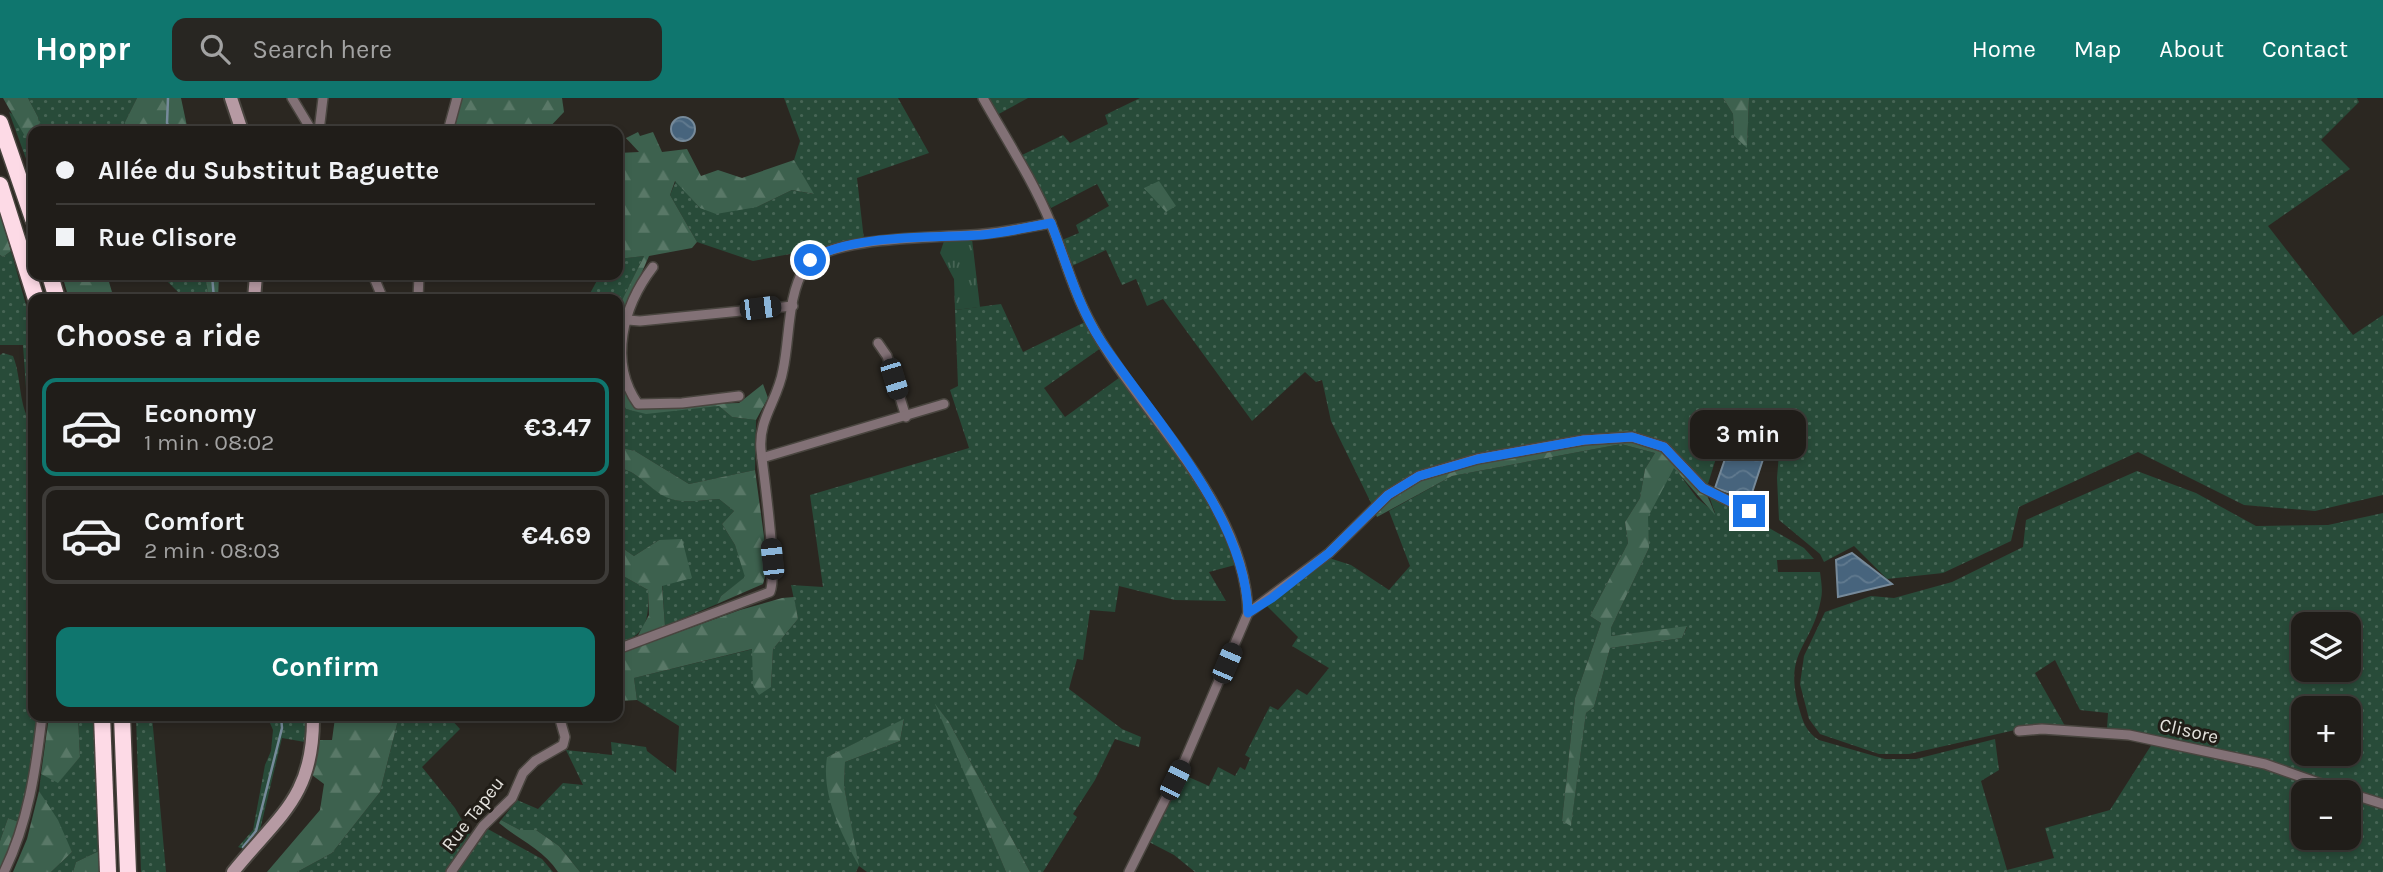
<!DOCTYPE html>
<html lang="en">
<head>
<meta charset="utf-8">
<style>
	:root { --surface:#201d19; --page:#282622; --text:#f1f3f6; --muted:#a2a2a2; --line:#3d3b38; --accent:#0f766e }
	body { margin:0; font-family:Karla,sans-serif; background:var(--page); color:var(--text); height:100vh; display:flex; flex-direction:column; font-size:26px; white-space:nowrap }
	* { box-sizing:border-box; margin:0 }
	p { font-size:23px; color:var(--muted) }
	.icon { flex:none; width:38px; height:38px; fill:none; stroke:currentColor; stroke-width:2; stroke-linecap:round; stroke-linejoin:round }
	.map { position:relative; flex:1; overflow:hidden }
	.panel { position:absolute; left:28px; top:196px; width:595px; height:427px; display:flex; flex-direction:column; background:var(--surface); border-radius:14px; box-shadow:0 4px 10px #0003,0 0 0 2px var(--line) }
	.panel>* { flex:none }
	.hud { position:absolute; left:28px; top:28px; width:595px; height:154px; border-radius:14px; box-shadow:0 4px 10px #0003,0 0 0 2px var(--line); display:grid; align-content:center; height:154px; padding:0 28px; background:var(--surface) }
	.controls { position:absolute; left:2291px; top:514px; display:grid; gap:14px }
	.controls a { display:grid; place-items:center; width:70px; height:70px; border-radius:14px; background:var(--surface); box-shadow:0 4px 10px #0003,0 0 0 2px var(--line); font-size:35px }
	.end { position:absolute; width:32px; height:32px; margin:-16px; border:9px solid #1a73e8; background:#fff; box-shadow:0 0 0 4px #fff }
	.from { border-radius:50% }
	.bubble { position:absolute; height:49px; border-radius:14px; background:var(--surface); box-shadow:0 4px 10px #0003,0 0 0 2px var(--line); font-size:23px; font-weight:700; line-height:49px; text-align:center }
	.car { position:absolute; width:21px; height:42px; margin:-21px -10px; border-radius:9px; box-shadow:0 0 5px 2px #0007; background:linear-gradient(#222 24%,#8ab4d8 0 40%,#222 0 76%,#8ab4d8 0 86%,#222 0) }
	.hud b { display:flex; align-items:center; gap:24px; height:66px; font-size:26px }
	.hud b+b { border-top:2px solid var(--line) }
	.hud i { width:18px; height:18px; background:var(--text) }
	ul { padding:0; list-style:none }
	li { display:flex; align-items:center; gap:21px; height:98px; margin:0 14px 10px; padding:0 14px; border:4px solid var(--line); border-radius:14px }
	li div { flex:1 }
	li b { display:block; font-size:26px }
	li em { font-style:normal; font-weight:700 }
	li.current { border-color:var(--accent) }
	li>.icon { width:63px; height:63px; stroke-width:1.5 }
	h2 { padding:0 28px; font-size:32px; line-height:84px }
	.button { display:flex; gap:14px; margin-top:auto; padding:14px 28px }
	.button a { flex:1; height:80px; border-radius:14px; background:var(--accent); color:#fff; font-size:28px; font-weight:700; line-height:80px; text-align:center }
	header { display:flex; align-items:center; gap:42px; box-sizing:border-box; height:98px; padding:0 35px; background:var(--accent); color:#fff }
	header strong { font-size:33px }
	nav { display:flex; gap:38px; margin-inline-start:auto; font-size:24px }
	.search { width:490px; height:63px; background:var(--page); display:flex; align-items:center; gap:18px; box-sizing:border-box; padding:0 24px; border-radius:14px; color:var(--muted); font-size:26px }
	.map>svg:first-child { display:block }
	.grass { fill:url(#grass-dots); fill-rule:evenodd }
	.forest { fill:url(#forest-firs) }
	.park { fill:url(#park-tufts) }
	.water { fill:url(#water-waves); stroke:#768a9a; stroke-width:2 }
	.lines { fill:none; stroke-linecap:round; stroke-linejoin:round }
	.stream { stroke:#768a9a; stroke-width:2.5 }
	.street-casing { stroke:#49453f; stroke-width:12 }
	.secondary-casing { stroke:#49453f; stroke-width:16 }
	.highway-casing { stroke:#49453f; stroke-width:19 }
	.street { stroke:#827176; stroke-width:9 }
	.secondary { stroke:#b69aa3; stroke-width:12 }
	.highway { stroke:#fddae6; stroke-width:16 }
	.route { stroke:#1a73e8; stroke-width:9 }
	.labels { text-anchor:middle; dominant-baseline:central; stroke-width:6; stroke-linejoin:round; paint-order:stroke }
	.street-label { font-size:19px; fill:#e5e3de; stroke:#211d17 }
</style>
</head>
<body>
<header>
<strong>Hoppr</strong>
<div class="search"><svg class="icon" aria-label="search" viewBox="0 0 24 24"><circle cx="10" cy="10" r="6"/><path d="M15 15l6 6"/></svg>Search here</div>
<nav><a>Home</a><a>Map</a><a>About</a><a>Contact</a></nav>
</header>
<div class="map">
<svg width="2383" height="774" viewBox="0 0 2383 774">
	<defs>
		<pattern id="grass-dots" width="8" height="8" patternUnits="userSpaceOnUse" patternTransform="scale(1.75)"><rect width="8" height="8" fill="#284b39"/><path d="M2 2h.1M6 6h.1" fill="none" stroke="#476555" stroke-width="1.8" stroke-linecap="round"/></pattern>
		<pattern id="forest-firs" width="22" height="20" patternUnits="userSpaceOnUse" patternTransform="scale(1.75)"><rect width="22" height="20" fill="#3d614e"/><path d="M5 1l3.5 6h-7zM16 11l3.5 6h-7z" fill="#597867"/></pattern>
		<pattern id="park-tufts" width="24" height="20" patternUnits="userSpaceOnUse" patternTransform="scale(1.75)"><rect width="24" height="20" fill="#284b39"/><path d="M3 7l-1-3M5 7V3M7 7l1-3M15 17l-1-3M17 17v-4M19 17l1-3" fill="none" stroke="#476555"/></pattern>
		<pattern id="water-waves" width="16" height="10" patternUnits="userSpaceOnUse" patternTransform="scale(1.75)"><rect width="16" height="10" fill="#47647d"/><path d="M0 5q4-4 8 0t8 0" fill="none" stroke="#617a8f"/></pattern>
	</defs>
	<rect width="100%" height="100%" fill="#2b2721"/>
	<!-- grass -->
	<g class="grass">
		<polygon points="28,0 137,0 125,24 124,33 41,33 38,19"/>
		<polygon points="784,0 898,0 929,55 857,80 864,142 753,163 697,144 670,97 676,83 700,110 757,109 792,92 813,96 794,62 800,43"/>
		<polygon points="987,0 1028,0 997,17"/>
		<polygon points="1140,0 1723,0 1733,16 1734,38 1747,49 1749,0 2357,0 2359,4 2321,42 2350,71 2268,128 2353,237 2383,217 2383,397 2315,413 2244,407 2138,354 2019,409 2011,443 1943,475 1887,481 1854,448 1824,464 1820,456 1779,422 1777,380 1781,331 1728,322 1707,389 1656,342 1431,369 1371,405 1331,323 1322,282 1316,284 1305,274 1252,323 1163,201 1147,208 1136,181 1122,187 1106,152 1072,168 1062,142 1079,135 1076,127 1109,108 1097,86 1051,110 1022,57 1063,37 1070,45 1108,26 1105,17"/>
		<path d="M 9,14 C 29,25 33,59 33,80 Z"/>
		<polygon points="11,153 33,232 33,312 26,290 23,247 0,247 0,157 3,159"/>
		<polygon points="644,158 618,210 618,201 587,201 600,177 618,177 618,161"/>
		<polygon points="161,177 205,177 209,201 185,201"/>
		<path d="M 1001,206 L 1023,254 L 1085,224 L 1101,250 L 1044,290 L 1065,319 L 1123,277 C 1164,337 1212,397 1235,467 L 1209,474 L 1226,503 L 1175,502 L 1119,488 L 1115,514 L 1090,512 L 1083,562 L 1077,561 L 1069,591 L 1122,631 L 1141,639 L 1139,649 L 1115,641 L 1095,682 L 1073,716 L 1077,719 L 1043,774 L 1030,774 L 949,624 L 937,609 L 1006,774 L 867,774 L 859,768 L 856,774 L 580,774 L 559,748 L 536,732 L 520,732 L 501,722 L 517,702 L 538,711 L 563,685 L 583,687 L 566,652 L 612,657 L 611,644 L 646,649 L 647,653 L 676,675 L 679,628 L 637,602 L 634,580 L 753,551 L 771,589 L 773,551 L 798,521 L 791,487 L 823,489 L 810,397 L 969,350 L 950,292 L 958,288 L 955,212 ZM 904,622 L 900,643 L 845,664 L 844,688 L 858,765 L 827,659 Z"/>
		<path d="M 3,255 L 13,258 C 22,280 18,310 33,328 L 33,618 L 40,618 L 32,682 L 19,724 L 8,720 L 0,743 L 0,257 Z"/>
		<polygon points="618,298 626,311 646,315 719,308 732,319 756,322 755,372 689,386 635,353 618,349"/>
		<path d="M 1621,346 L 1655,355 L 1645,371 L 1640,400 L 1625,424 L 1628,445 L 1590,518 L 1601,525 L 1575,600 L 1562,723 L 1571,727 L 1586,615 L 1594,609 L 1610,550 L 1682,540 L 1687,529 L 1611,538 L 1611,530 L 1649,450 L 1647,419 L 1674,369 L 1697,400 L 1715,415 L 1708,395 L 1804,450 L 1814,461 L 1777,462 L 1778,474 L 1820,474 C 1821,482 1823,493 1821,501 C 1812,550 1783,552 1799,610 C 1803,624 1806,634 1819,642 L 1885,661 L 1916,661 L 1995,641 L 1999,672 L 1981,683 L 2007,772 L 2054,760 L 2045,730 L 2110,712 L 2152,646 L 2267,670 L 2336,695 L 2303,695 L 2303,740 L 2348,740 L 2349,700 L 2383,709 L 2383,774 L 1195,774 L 1174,757 L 1149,744 L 1184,677 L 1209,688 L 1218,669 L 1235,678 L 1240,669 L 1245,672 L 1250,660 L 1245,657 L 1270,608 L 1278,612 L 1297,591 L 1307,597 L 1329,570 L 1292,548 L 1298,539 L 1267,508 L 1329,460 L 1351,467 L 1389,492 L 1410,468 L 1389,413 L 1452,378 Z"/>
		<path d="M 618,370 C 637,372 648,390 665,398 C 680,407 703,402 719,401 L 734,413 L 722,426 L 735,447 L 746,479 L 721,498 L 717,506 L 665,528 L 659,442 L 634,458 L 618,447 Z"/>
		<path d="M 2137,373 L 2196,395 L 2256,428 L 2328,427 L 2383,415 L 2383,702 L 2142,635 L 2107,631 L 2108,615 L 2080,612 L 2055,562 L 2035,575 L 2065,628 L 2024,630 L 1909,656 L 1879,656 L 1820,636 L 1809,621 L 1800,586 L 1804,558 L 1825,514 L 1871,498 L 1894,500 L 1952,484 L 2023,449 L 2026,422 ZM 2303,527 L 2348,527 L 2348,572 L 2303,572 ZM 2303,611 L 2348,611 L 2348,656 L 2303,656 Z"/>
		<path d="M 618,475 L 648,492 C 649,523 647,535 618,547 Z"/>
		<polygon points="78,618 93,618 99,753 76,764 73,774 51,774 72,754 39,693 41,676 58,684 80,659"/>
		<polygon points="136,618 152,618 166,774 141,774"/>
		<polygon points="267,618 305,618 305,644 282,640 259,736 243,751 238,749 253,732 265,667 271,653 273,632"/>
		<polygon points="399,618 448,618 460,631 422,669 455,710 471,738 449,774 297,774 332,755 380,694"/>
		<polygon points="486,730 542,761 553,774 457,774"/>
	</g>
	<!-- forest -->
	<g class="forest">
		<polygon points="3,0 28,0 38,19 41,33 33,33 33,60 30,47"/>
		<polygon points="137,0 181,0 188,33 124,33 125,24"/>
		<polygon points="462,0 562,0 564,14 546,33 454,33"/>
		<polygon points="1723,0 1749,0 1747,50 1734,38 1733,16"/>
		<polygon points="638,34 640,38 653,34 662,54 687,51 701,78 718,72 742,80 794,62 814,96 792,92 757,109 716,116 700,110 675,83 670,97 697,144 692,150 649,158 618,229 618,210 644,158 618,161 618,55 639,54 626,40"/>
		<polygon points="1159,83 1176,108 1166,114 1144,90"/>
		<polygon points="0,116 11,153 3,159 0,157"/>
		<polygon points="62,177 107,177 114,201 69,201"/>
		<polygon points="205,177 219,177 218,201 209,201"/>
		<polygon points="618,267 629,301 638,308 739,305 763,286 768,300 756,322 732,319 719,308 646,316 626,311 618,298"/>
		<path d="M 1627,332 C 1668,346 1702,375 1715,417 L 1674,370 L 1648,419 L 1649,450 L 1611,530 L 1611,538 L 1687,528 L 1682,540 L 1610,550 L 1594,609 L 1586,615 L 1571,728 L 1562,723 L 1575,600 L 1601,525 L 1590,518 L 1628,445 L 1625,424 L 1640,400 L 1645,371 L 1655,355 L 1621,346 L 1452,378 L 1377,419 L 1371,405 L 1431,369 L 1470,359 Z"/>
		<path d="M 618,349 L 635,353 L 689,386 L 755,372 L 768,468 L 763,486 L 717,506 L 721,498 L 745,479 L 735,447 L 722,426 L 734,413 L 719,401 C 703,402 680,407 664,398 C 648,390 637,372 618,370 Z"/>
		<polygon points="682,441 692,480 662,488 665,528 637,539 649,517 648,492 618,475 618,447 634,458 659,442"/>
		<polygon points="794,499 798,521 773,551 771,589 759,597 753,588 752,551 634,580 637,602 618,603 618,556 740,512 782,500"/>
		<polygon points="935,606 949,624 1030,774 1006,774"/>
		<polygon points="49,618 78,618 80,659 58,685 41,676"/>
		<polygon points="353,618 399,618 380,694 332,755 297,774 267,774 320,712 324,686 312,677 317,642 332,642 335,620"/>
		<path d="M 904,621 L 900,643 L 845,664 L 844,688 L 859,768 C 841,735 821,697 827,659 Z"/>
		<polygon points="39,693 58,722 72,754 51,774 13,774 27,741"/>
		<polygon points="8,720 19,724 0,774 0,743"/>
		<path d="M 501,722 L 520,732 L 536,732 L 559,748 L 580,774 L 558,774 C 543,751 519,742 499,725 Z"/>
		<polygon points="99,753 99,774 73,774 76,764"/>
	</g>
	<!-- park -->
	<polygon class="park" points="945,140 972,141 980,209 955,212 954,181 940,155"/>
	<!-- water -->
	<g class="water">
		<circle cx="683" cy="31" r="12"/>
		<polygon points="1736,329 1770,340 1750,401 1715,390"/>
		<polygon points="1852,455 1892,486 1838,499 1836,462"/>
	</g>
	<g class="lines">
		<!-- stream -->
		<g class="stream">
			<polyline points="168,0 167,25 171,33"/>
			<polyline points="212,177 214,201"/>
			<polyline points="243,749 256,733 282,630 281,618"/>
		</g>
		<!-- street casing -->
		<g class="street-casing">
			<g id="street">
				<polyline points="292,0 312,33"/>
				<path d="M 983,0 C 1006,41 1033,82 1051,126 C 1064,157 1072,190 1088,220 C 1136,314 1245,402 1248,515 L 1184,664 L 1129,774"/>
				<polyline points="319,33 323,0"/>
				<polyline points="448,33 457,0"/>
				<path d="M 653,169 C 623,208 608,264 638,306 L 682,305 L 739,298"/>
				<polyline points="373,177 383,201"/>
				<polyline points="418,201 419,177"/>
				<polyline points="628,222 640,223 793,208"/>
				<polyline points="878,245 887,258 906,319"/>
				<polyline points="762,360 944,306"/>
				<polyline points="1248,515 1329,455 1388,397 1419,378 1477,361 1584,342 1632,339 1664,349 1703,390 1749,413"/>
				<path d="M 618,551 L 770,494 C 778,475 764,379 761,352 C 758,321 778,302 783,272 C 790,240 787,198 805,169 C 823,137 947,140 983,136 C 1006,134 1029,129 1051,125"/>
				<polyline points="2019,633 2042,631 2129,637 2265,666 2347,695"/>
				<polyline points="2348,695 2383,706"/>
				<path d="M 4,774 C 28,725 36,672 42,618"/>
				<polyline points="451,774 483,728 512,700 523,675 535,663 563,647 565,639 559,618"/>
			</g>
		</g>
		<!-- secondary casing -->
		<g class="secondary-casing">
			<g id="secondary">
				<polyline points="231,0 242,33"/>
				<polyline points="254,201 256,177"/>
				<path d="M 233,774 C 279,717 314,699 313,618"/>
			</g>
		</g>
		<!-- highway casing -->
		<g class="highway-casing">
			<g id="highway">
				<polyline points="0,25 33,121"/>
				<polyline points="0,87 36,201"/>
				<polyline points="50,177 57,201"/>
				<polyline points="102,618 108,774"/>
				<polyline points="122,618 128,774"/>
			</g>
		</g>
		<!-- street -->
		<use href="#street" class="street"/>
		<!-- secondary -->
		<use href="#secondary" class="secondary"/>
		<!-- highway -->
		<use href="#highway" class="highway"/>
	</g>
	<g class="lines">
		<!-- route -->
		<path class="route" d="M 810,162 C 850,136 933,140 981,137 C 1004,135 1028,129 1051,125 C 1066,164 1078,208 1101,243 C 1153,320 1246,419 1248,515 L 1272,500 L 1329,455 L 1388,397 L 1419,378 L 1478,361 L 1584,342 L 1632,339 L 1664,349 L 1703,390 L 1749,413"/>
	</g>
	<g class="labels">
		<!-- street labels -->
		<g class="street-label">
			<text transform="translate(2189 633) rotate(13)">Clisore</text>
			<text transform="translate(473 716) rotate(-52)">Rue Tapeu</text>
		</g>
	</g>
</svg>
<div class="controls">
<a><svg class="icon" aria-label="layers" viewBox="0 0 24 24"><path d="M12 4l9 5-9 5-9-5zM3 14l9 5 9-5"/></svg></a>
<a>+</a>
<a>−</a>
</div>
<i class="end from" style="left:810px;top:162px"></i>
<i class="end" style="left:1749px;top:413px"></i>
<div class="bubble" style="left:1690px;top:312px;width:116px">3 min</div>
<i class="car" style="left:760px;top:210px;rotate:83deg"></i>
<i class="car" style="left:894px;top:281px;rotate:163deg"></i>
<i class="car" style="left:772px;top:461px;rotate:354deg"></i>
<i class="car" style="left:1227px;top:565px;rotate:23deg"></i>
<i class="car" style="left:1175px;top:682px;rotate:26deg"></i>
<div class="hud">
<b><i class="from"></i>Allée du Substitut Baguette</b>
<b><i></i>Rue Clisore</b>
</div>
<section class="panel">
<h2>Choose a ride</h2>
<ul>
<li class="current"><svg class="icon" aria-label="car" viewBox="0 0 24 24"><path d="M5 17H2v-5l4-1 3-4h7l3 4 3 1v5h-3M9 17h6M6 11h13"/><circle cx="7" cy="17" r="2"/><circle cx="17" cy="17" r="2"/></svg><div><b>Economy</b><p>1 min · 08:02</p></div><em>€3.47</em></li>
<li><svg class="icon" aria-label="car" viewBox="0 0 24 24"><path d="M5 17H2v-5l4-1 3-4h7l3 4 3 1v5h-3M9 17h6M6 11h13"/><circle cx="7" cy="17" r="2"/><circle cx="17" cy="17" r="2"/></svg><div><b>Comfort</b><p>2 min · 08:03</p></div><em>€4.69</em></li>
</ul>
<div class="button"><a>Confirm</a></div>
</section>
</div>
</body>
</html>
